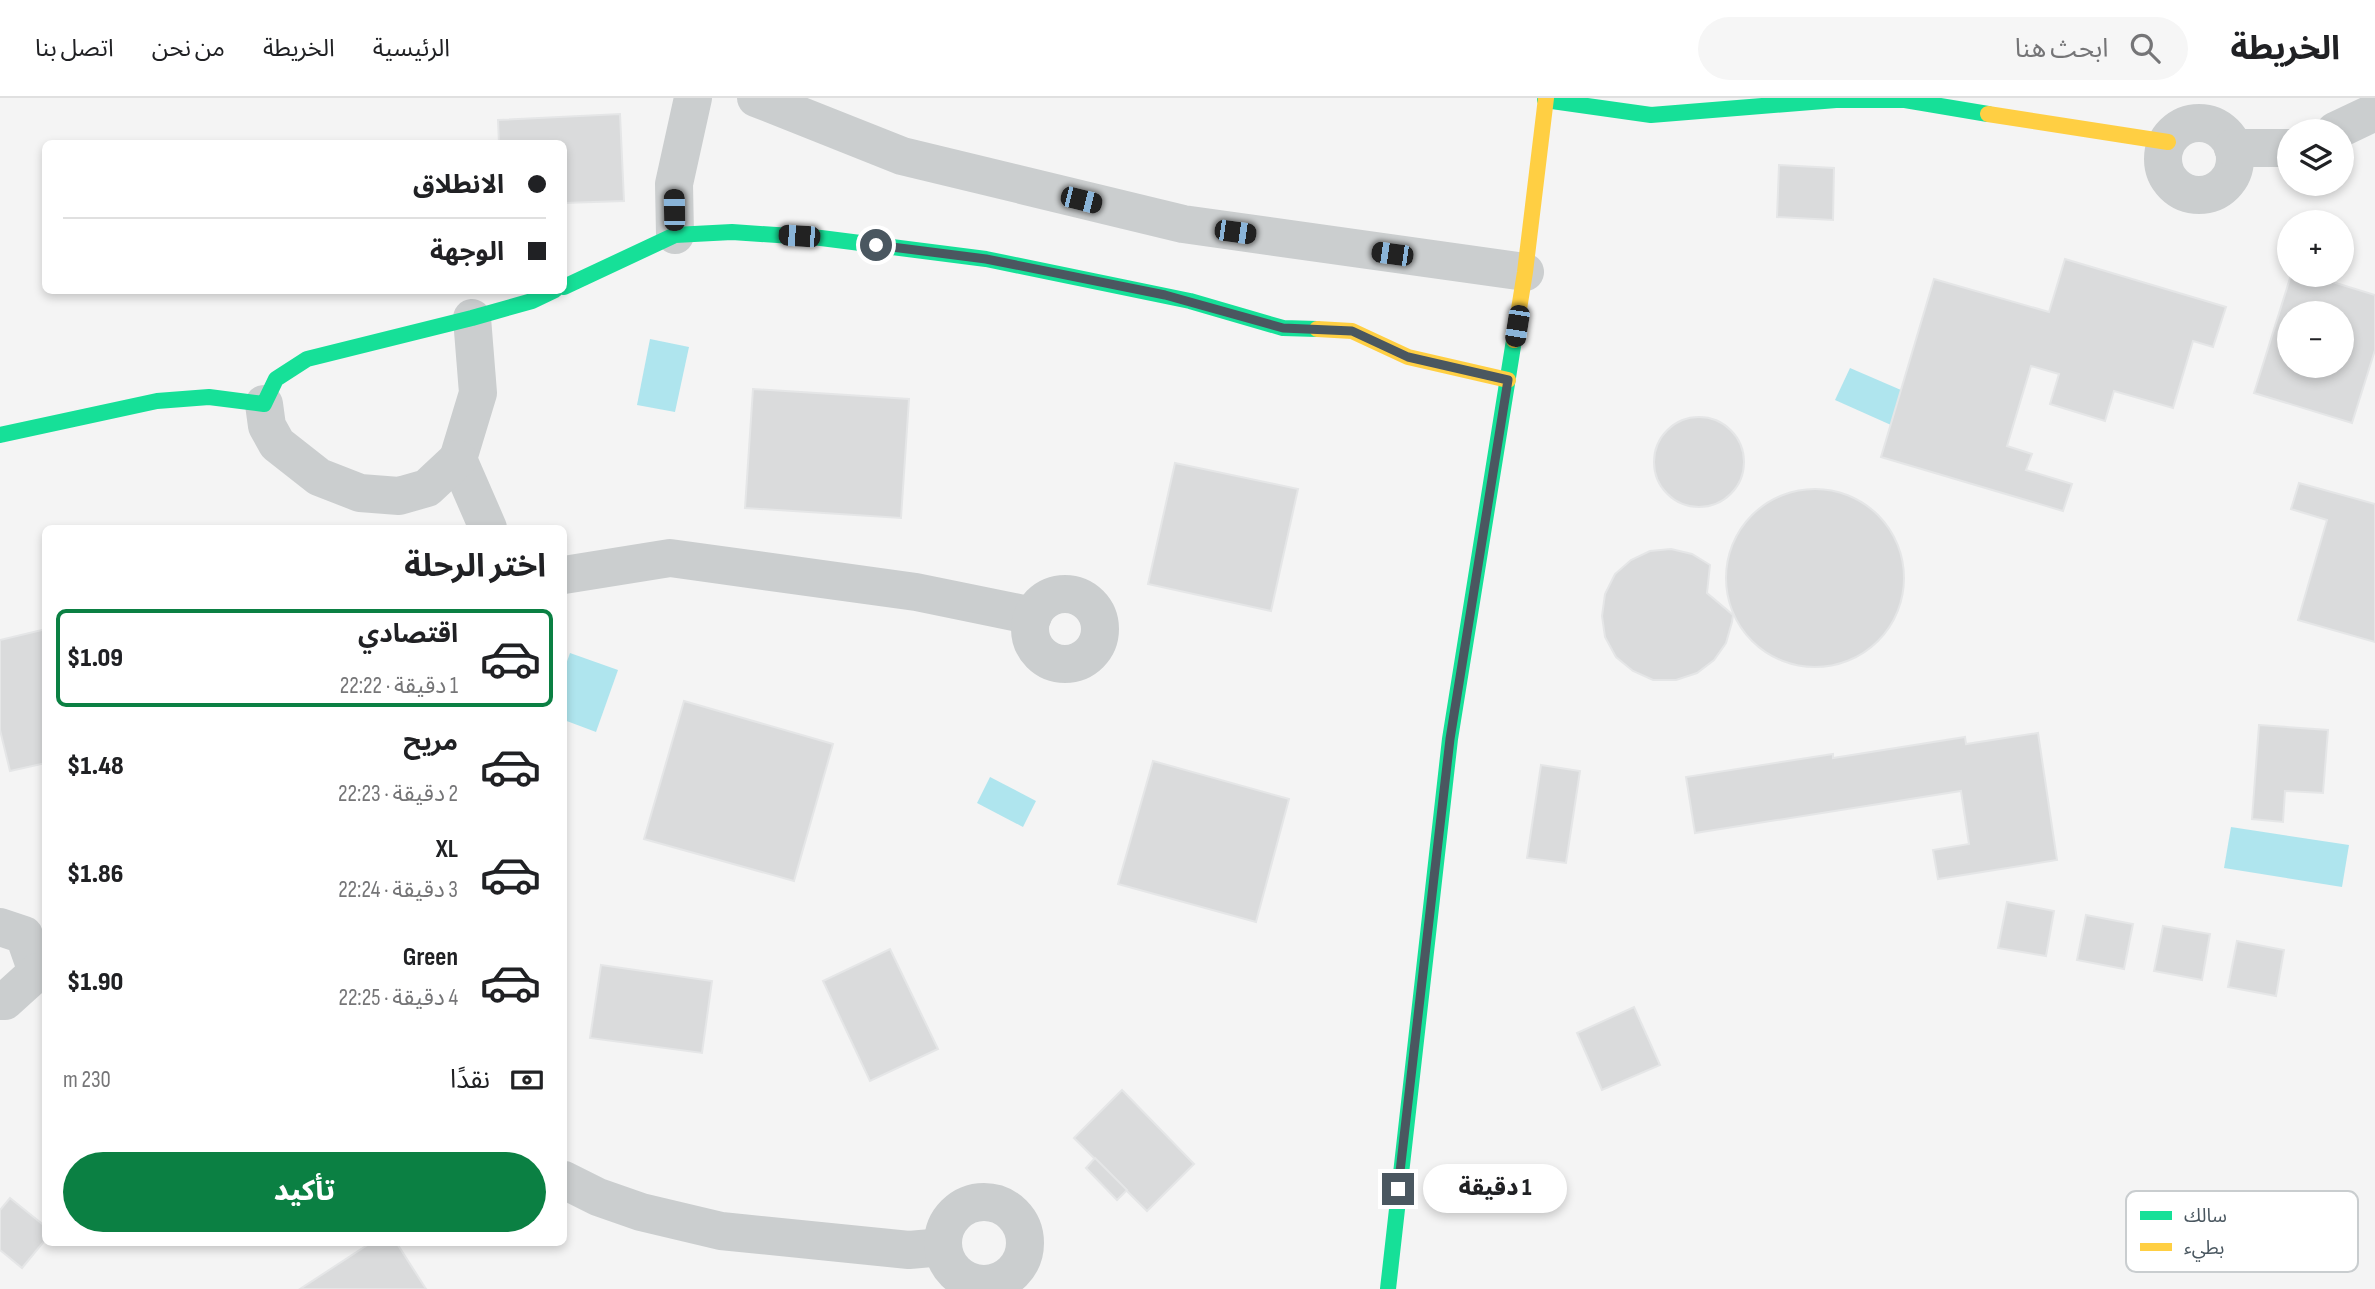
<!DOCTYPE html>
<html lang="ar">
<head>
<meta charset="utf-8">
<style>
	:root { --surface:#fff; --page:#f6f6f6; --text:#202124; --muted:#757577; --line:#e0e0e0; --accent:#0b8043 }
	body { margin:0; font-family:"Sofia Sans Condensed","Noto Sans Arabic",sans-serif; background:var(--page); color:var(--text); direction:rtl; height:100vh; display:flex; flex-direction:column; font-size:26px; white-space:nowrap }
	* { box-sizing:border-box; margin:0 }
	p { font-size:23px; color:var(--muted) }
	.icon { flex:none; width:38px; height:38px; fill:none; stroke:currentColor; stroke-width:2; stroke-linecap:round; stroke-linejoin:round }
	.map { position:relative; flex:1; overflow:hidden; direction:ltr }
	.sheet { position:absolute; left:42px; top:427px; width:525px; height:721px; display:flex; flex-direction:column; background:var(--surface); border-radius:10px; box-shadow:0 4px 10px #0003; direction:rtl }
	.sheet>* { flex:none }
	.top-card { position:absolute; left:42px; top:42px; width:525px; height:154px; border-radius:10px; box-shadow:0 4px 10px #0003; direction:rtl; display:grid; align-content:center; height:154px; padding:0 21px; background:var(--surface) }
	.controls { position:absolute; left:2277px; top:21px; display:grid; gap:14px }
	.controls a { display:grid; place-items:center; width:77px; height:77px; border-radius:50%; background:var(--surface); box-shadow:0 4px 10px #0003; font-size:35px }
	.end { position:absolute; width:32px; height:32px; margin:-16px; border:9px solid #4a5760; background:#fff; box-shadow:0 0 0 4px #fff }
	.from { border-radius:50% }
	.bubble { position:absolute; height:49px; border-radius:24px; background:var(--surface); box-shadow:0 4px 10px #0003; font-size:23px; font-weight:800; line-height:49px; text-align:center; direction:rtl }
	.car { position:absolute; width:21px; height:42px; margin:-21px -10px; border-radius:9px; box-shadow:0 0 5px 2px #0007; background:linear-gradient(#222 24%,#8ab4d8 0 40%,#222 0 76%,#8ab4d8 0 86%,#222 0) }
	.top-card b { display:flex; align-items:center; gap:24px; height:66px; font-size:26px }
	.top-card b+b { border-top:2px solid var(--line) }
	.top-card i { width:18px; height:18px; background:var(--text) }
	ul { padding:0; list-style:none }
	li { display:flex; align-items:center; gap:21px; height:98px; margin:0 14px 10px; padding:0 7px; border:4px solid transparent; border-radius:10px }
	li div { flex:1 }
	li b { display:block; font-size:26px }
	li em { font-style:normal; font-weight:800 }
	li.selected { border-color:var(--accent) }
	li>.icon { width:63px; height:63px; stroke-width:1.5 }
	h2 { padding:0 21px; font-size:32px; line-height:84px }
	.pay { display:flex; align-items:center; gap:18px; height:77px; padding:0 21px; font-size:26px }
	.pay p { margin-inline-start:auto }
	.action { display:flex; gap:14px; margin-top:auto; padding:14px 21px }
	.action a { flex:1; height:80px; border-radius:42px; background:var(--accent); color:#fff; font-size:28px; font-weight:800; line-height:80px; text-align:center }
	header { display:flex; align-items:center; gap:42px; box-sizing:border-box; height:98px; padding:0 35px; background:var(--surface); border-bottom:2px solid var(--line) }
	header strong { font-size:33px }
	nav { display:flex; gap:38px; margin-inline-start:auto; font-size:24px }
	.search { width:490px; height:63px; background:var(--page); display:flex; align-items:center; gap:18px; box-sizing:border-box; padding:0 24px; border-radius:38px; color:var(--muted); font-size:26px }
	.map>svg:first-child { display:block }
	.water { fill:#afe5ee }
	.building { fill:#dadbdc; stroke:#e5e6e7; stroke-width:2; fill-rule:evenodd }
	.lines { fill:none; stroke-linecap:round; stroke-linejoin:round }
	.street { stroke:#cbcecf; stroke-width:38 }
	.fast { stroke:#16e098; stroke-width:16 }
	.slow { stroke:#ffcf43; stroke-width:16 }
	.route { stroke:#4a5760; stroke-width:9 }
	.key { fill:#fff; stroke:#c9cdcf; stroke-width:2 }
	.key-label { font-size:19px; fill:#4a5760 }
</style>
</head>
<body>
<header>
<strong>الخريطة</strong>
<div class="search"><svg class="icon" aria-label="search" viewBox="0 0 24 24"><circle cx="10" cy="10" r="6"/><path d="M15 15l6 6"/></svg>ابحث هنا</div>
<nav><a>الرئيسية</a><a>الخريطة</a><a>من نحن</a><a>اتصل بنا</a></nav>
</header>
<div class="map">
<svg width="2375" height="1191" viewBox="0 0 2375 1191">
	<rect width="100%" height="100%" fill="#f4f4f4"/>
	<!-- water -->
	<g class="water">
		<polygon points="650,241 689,249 675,314 637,307"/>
		<polygon points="1850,270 1901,292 1891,327 1835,302"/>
		<polygon points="570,555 618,572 596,634 564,622 564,572"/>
		<polygon points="990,679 1036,703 1023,729 977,705"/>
		<polygon points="2231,729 2349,747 2342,789 2224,770"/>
	</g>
	<!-- building -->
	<g class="building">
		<polygon points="620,16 624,103 564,105 564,46 499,46 498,22"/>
		<polygon points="1779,67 1834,70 1833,122 1777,119"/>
		<polygon points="2065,161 2226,209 2213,249 2193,243 2173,310 2114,293 2105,323 2050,306 2059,276 2031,268 2007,348 2032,356 2026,372 2072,386 2063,413 1881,359 1934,181 2049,214"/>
		<path d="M 2291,177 L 2310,177 L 2375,197 L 2375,252 L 2352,325 L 2254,295 ZM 2289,215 L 2342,215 L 2342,268 L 2289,268 Z"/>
		<polygon points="753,291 909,301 901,420 745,410"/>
		<circle cx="1699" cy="364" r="45"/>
		<polygon points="1175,365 1298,391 1271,513 1148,486"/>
		<polygon points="2299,385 2375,406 2375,544 2298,522 2327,422 2291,411"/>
		<circle cx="1815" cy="480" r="89"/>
		<polygon points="1671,451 1692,456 1710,467 1707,495 1733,517 1732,524 1726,545 1714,562 1697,575 1676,582 1653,582 1633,573 1616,559 1605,539 1602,518 1605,496 1615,476 1631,462 1650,453"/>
		<polygon points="46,531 46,665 10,673 0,632 0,542"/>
		<polygon points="684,603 833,646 794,783 644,741"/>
		<polygon points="2259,627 2328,632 2323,695 2285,693 2283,724 2252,721"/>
		<polygon points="2038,635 2057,762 1938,781 1933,752 1969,746 1961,693 1695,735 1686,679 1833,656 1833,660 1965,639 1966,646"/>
		<polygon points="1153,663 1289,701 1256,824 1118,786"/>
		<polygon points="1541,667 1580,673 1566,765 1527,760"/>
		<polygon points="2007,804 2054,813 2046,858 1998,850"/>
		<polygon points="2086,817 2133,826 2124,871 2077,862"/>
		<polygon points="2163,828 2210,836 2202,882 2154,873"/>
		<polygon points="2237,843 2284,852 2276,898 2228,889"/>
		<polygon points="890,851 938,951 870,983 823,883"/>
		<polygon points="601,867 712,883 702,955 590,940"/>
		<polygon points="1634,909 1660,967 1602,992 1577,935"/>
		<polygon points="1122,992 1194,1066 1147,1113 1074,1040"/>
		<polygon points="1095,1060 1127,1092 1117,1102 1086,1070"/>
		<polygon points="10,1100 46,1129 46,1141 22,1170 0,1152 0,1112"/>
		<polygon points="372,1144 396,1144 426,1191 300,1191"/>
	</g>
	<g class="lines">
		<!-- street -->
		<g class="street">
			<polyline points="756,0 902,58 1183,126 1525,174"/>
			<circle cx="2199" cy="61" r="36"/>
			<polyline points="2335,33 2375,14"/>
			<polyline points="2233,50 2289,50"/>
			<polyline points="675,137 674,86 693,0"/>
			<polyline points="472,220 478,295 458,361 488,430"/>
			<polyline points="264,306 267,328 277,346 319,379 360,395 399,398 427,390 458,361"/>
			<polyline points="564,477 670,460 916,494 1033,518"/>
			<circle cx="1065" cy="531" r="35"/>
			<polyline points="0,829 24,837 37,874"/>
			<polyline points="0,903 5,903 37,874"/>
			<polyline points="564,1082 598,1099 641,1114 721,1133 909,1152 943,1149"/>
			<circle cx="984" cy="1145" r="41"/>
		</g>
		<!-- fast -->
		<g class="fast">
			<polyline points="1545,2 1651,17 1836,2 1905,2 1988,16"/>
			<polyline points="564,189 675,137 732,134 821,140 986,161 1190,203 1283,230 1317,231"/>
			<polyline points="0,337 157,303 209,299 264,306 276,281 307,261 472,220 532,203 555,192"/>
			<polyline points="1388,1191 1450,641 1514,242"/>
		</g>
		<!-- slow -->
		<g class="slow">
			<polyline points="1988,16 2168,44"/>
			<polyline points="1317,231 1352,233 1408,259 1508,282"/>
			<polyline points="1514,242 1525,174 1546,0"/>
		</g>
	</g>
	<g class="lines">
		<!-- route -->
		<polyline class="route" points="876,147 986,161 1165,197 1283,230 1352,233 1408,259 1508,282 1450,641 1398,1091"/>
	</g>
	<!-- legend -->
	<rect x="2126" y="1093" width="232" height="81" rx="10" class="key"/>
	<rect x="2140" y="1113" width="32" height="9" fill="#16e098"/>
	<rect x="2140" y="1145" width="32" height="8" fill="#ffcf43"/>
	<g class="key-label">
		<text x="2184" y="1124">سالك</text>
		<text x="2184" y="1156">بطيء</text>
	</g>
</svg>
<div class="controls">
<a><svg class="icon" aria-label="layers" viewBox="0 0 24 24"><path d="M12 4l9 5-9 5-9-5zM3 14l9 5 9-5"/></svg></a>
<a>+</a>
<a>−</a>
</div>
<i class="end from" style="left:876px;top:147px"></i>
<i class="end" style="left:1398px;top:1091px"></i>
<div class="bubble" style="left:1423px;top:1066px;width:144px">1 دقيقة</div>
<i class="car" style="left:1081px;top:102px;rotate:104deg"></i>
<i class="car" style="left:674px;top:112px;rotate:359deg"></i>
<i class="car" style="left:1235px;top:134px;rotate:98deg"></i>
<i class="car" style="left:799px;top:138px;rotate:274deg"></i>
<i class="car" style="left:1392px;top:156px;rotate:278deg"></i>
<i class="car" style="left:1517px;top:228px;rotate:189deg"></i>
<div class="top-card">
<b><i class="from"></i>الانطلاق</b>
<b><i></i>الوجهة</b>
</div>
<section class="sheet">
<h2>اختر الرحلة</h2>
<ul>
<li class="selected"><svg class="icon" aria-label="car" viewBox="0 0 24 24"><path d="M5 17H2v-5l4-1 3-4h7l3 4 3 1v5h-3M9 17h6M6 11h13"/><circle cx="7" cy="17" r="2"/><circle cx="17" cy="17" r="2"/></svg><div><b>اقتصادي</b><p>1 دقيقة · 22:22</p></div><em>$1.09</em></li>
<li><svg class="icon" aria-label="car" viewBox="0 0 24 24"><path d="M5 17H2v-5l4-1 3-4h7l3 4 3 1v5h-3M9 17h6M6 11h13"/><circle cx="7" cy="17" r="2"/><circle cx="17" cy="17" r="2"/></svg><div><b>مريح</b><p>2 دقيقة · 22:23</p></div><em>$1.48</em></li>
<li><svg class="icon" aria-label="car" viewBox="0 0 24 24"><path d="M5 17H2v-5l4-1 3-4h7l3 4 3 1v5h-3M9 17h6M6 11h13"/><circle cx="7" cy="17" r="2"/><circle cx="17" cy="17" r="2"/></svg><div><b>XL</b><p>3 دقيقة · 22:24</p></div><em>$1.86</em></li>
<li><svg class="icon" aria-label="car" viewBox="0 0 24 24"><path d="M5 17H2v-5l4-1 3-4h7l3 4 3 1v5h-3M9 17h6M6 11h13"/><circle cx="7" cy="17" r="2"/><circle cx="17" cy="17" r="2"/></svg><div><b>Green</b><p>4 دقيقة · 22:25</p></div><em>$1.90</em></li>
</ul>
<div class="pay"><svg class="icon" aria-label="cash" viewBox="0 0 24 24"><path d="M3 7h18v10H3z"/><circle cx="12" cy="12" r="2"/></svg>نقدًا<p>230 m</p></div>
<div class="action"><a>تأكيد</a></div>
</section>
</div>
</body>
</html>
